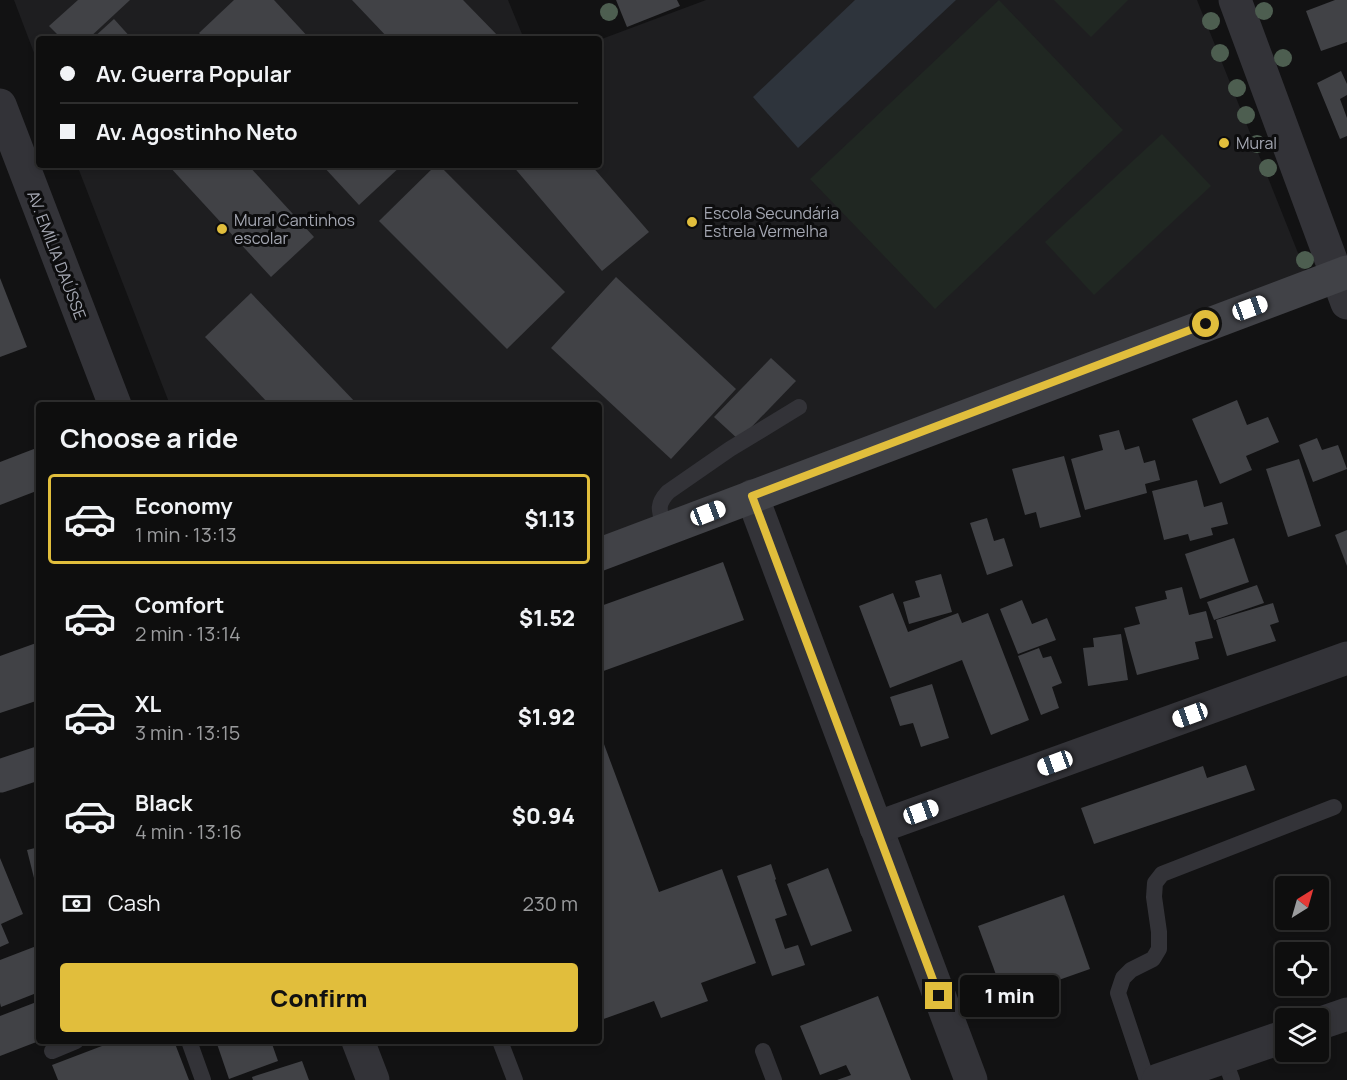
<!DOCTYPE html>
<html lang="en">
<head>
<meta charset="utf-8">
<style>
	:root { --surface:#0e0e0e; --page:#171717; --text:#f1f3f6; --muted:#9b9c9e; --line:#2e2e2e; --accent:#e1be3c }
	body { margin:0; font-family:Manrope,sans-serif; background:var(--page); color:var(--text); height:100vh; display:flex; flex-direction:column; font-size:22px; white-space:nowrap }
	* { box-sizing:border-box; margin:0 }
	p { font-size:20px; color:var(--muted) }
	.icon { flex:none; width:33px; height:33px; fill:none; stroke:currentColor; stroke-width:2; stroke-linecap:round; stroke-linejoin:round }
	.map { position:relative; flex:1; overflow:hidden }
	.panel { position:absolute; left:36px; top:402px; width:566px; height:642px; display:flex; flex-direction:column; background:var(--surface); border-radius:6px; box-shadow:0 3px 9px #0003,0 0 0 2px var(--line) }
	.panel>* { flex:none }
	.banner { position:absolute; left:36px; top:36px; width:566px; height:132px; border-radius:6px; box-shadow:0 3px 9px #0003,0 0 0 2px var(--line); display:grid; align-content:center; height:132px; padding:0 24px; background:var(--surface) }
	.needle { width:39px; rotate:37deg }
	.buttons { position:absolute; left:1275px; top:876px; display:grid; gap:12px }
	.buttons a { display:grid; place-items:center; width:54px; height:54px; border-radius:6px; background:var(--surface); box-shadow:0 3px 9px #0003,0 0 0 2px var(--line); font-size:30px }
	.end { position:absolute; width:27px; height:27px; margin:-14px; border:8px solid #e1be3c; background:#111; box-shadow:0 0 0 3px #111 }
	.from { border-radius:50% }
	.bubble { position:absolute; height:42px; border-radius:6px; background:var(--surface); box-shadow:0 3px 9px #0003,0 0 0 2px var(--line); font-size:20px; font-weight:800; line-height:42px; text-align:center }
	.car { position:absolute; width:18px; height:36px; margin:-18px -9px; border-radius:8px; box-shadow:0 0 4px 2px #0007; background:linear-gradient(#fff 24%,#345 0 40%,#fff 0 76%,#345 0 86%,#fff 0) }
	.banner b { display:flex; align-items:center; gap:21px; height:57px; font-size:22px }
	.banner b+b { border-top:2px solid var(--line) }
	.banner i { width:15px; height:15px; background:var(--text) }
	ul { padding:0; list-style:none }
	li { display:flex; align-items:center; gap:18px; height:90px; margin:0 12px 9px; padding:0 12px; border:3px solid transparent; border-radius:6px }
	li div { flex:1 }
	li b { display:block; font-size:22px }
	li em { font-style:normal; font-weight:800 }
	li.active { border-color:var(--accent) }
	li>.icon { width:54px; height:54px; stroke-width:1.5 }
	h2 { padding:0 24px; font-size:27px; line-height:72px }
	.pay { display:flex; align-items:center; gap:15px; height:66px; padding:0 24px; font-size:22px }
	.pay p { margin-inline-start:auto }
	.cta { display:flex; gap:12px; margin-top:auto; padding:12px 24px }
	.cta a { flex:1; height:69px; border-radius:6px; background:var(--accent); color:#111; font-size:24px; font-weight:800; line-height:69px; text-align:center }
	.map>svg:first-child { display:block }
	.built { fill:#1e1e20 }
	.green { fill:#202722 }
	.water { fill:#2e343c }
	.building { fill:#414246 }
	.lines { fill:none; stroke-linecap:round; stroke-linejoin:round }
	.service { stroke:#333338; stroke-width:16 }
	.minor { stroke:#333338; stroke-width:33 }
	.secondary { stroke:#414247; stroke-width:33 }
	.tree { fill:#4d5e50 }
	.route { stroke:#e1be3c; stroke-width:8 }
	.poi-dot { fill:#e1be3c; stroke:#0d0d0e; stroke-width:2 }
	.labels { text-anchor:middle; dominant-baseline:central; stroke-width:6; stroke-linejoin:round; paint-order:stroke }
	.poi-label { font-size:16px; fill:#a4a7b2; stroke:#0d0d0e; text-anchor:start }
	.street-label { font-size:16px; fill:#a4a7b2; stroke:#0d0d0e }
</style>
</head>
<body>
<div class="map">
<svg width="1347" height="1080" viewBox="0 0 1347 1080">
	<rect width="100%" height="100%" fill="#121213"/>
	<!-- built -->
	<g class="built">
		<polygon points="14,0 508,0 524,39 39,39 39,66"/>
		<polygon points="706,0 1197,0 1308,278 599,547 598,405 170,405 77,165 598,165 599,40"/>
	</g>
	<!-- green -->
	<g class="green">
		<polygon points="999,0 1123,130 935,309 810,179"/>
		<polygon points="1054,0 1128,0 1091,37"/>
		<polygon points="1162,134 1211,186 1094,295 1045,242"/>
	</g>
	<!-- water -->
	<polygon class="water" points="855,0 956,0 798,148 753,97"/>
	<!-- building -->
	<g class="building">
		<polygon points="78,0 130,0 88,39 62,39 49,26"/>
		<polygon points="234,0 274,0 310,39 205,39 199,33"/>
		<polygon points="352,0 463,0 501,39 389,39"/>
		<polygon points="616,0 677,0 680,6 627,27"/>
		<polygon points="1335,0 1347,0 1347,42 1321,51 1306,11"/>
		<polygon points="114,19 132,39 92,39"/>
		<polygon points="1341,71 1347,84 1347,95 1340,99 1347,118 1347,136 1340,139 1317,83"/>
		<polygon points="168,165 248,165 314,237 271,277"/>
		<polygon points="322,165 402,165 359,205"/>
		<polygon points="436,165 439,165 565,292 507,349 379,221"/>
		<polygon points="512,165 591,165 649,232 602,271"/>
		<polygon points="616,277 736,389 671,459 551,348"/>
		<polygon points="0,278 27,347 0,357"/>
		<polygon points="251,293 358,405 270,405 205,337"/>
		<polygon points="771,358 796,381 739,440 714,417"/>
		<polygon points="1237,400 1247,425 1268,417 1279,442 1246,456 1252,470 1220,484 1192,419"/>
		<polygon points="1119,430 1125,450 1139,446 1144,463 1155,460 1160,480 1145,484 1147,493 1085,510 1071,459 1103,450 1099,435"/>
		<polygon points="1317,438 1322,450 1338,445 1347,469 1313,482 1299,445"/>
		<polygon points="39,447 39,490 0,505 0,462"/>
		<polygon points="1064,456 1081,517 1040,528 1036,512 1025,515 1012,469"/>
		<polygon points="1299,459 1321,526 1288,537 1266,469"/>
		<polygon points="1197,480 1204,507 1222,502 1228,524 1211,528 1213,535 1190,541 1188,534 1164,540 1152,491"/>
		<polygon points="987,518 994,541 1004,538 1013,566 987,575 970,523"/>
		<polygon points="1347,530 1347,566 1335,535"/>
		<polygon points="1234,538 1249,582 1200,599 1185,554"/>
		<polygon points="723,562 744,620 598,673 598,607"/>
		<polygon points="941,574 952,612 909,624 903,602 920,597 915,581"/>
		<polygon points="1257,585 1264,603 1214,620 1207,602"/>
		<polygon points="1182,587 1189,615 1206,611 1213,638 1195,642 1199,659 1137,675 1124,628 1140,624 1135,607 1167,599 1165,591"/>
		<polygon points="893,593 908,632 958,613 962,623 988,613 1029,720 991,735 962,660 890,688 859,606"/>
		<polygon points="1022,600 1032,624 1047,618 1056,640 1018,654 1000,609"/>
		<polygon points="1273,603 1279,622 1270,625 1276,641 1227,656 1216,620"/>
		<polygon points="1121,634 1128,680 1088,686 1083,648 1094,647 1093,638"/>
		<polygon points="39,642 39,700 0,713 0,656"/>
		<polygon points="1039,648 1043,658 1051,656 1062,683 1052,687 1059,708 1041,715 1018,656"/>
		<polygon points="932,684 949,738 921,747 913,723 900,726 890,697"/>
		<polygon points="598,728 659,892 722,869 756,963 701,983 708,1001 661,1018 654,1001 598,1021 598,900 601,899 598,894"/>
		<polygon points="1246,765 1255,790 1094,844 1081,808 1203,766 1207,778"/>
		<polygon points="39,847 39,894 38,894 27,850"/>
		<polygon points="0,858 23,914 1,924 9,943 0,947"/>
		<polygon points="771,864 776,879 775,880 787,915 775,919 785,949 798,945 805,965 772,976 737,876"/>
		<polygon points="828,868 852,931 811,946 787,884"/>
		<polygon points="1064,895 1090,969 1005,999 978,926"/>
		<polygon points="39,945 39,992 1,1007 0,1003 0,960"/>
		<polygon points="878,996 911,1080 837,1080 851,1075 846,1065 820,1075 800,1026"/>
		<polygon points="39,1001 39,1041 0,1056 0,1016"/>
		<polygon points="115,1041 174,1041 189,1080 58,1080 52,1065"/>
		<polygon points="216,1041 271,1041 278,1061 229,1079"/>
		<polygon points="302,1061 309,1080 253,1080 252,1077"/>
	</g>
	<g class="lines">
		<!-- service -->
		<g class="service">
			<path d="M 665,529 C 660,512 655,506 668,492 L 730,449 L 799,407"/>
			<polyline points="189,1041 203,1080"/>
			<polyline points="500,1041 515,1080"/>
			<polyline points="52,1051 76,1041"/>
			<polyline points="763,1051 774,1080"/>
			<polyline points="1224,1058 1232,1080"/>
			<polyline points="1147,1080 1118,993 1123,978 1131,970 1153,959 1159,949 1159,932 1154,897 1155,883 1162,874 1334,807"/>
		</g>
		<!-- minor -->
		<g class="minor">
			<polyline points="1235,0 1347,303"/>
			<polyline points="0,105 115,405"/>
			<polyline points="752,496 971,1080"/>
			<polyline points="876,828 1347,658"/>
			<polyline points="1318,1024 1347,1014"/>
			<polyline points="358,1041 373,1080"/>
			<polyline points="1158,1080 1286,1036"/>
		</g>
		<!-- secondary -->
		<g class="secondary">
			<polyline points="598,555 1347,272"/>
			<polyline points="0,776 39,763"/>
		</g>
	</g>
	<!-- trees -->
	<g class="tree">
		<circle cx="1264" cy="11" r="9"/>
		<circle cx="609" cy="12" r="9"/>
		<circle cx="1211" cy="21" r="9"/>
		<circle cx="1220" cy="53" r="9"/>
		<circle cx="1283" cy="58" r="9"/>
		<circle cx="1237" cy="88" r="9"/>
		<circle cx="1246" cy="115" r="9"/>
		<circle cx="1257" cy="144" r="9"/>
		<circle cx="1268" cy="168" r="9"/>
		<circle cx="1305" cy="260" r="9"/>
	</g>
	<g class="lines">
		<!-- route -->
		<polyline class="route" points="939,996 752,496 1206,324"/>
	</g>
	<!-- markers -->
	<g class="poi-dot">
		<circle cx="1224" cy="143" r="6"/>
		<circle cx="692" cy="222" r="6"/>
		<circle cx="222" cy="229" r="6"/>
	</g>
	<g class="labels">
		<!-- poi labels -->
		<g class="poi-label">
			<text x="1236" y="143">Mural</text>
			<text x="704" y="213">Escola Secundária<tspan x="704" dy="18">Estrela Vermelha</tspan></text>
			<text x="234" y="220">Mural Cantinhos<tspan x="234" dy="18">escolar</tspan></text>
		</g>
		<!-- street labels -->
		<g class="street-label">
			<text transform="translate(57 255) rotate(69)">AV. EMÍLIA DAÚSSE</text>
		</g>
	</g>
</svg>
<div class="buttons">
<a><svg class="needle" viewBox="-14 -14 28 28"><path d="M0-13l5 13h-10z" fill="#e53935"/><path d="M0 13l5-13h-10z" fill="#9b9c9e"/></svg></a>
<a><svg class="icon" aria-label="locate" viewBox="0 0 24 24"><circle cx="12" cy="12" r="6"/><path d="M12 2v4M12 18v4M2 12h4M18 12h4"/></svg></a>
<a><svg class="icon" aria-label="layers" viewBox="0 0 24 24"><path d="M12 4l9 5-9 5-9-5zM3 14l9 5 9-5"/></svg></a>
</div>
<i class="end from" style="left:1206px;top:324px"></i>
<i class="end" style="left:939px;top:996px"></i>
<div class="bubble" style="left:960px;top:975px;width:99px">1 min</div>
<i class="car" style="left:1250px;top:308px;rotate:70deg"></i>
<i class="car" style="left:708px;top:513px;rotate:69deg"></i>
<i class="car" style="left:1190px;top:715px;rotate:250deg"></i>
<i class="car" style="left:1055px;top:763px;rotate:250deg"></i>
<i class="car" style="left:921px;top:812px;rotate:70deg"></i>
<div class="banner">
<b><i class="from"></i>Av. Guerra Popular</b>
<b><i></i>Av. Agostinho Neto</b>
</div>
<section class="panel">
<h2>Choose a ride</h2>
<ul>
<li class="active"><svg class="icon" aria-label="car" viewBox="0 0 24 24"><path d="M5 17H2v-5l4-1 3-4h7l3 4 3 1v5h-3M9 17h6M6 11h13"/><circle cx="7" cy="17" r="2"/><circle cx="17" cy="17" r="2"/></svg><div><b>Economy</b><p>1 min · 13:13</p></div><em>$1.13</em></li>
<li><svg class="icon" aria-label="car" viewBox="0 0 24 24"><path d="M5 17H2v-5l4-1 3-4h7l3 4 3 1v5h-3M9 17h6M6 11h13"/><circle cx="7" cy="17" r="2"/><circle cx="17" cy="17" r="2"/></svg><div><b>Comfort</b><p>2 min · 13:14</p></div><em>$1.52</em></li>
<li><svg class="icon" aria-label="car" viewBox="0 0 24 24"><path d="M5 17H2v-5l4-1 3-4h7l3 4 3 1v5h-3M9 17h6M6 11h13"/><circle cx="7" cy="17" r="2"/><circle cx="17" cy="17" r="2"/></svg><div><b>XL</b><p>3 min · 13:15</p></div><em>$1.92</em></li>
<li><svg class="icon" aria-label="car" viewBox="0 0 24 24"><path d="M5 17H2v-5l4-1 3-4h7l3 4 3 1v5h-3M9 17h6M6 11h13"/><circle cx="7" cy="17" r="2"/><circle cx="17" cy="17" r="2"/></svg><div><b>Black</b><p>4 min · 13:16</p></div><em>$0.94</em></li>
</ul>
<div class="pay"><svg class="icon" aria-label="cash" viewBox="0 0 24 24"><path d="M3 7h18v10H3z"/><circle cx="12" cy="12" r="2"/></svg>Cash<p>230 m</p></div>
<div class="cta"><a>Confirm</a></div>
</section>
</div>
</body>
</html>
